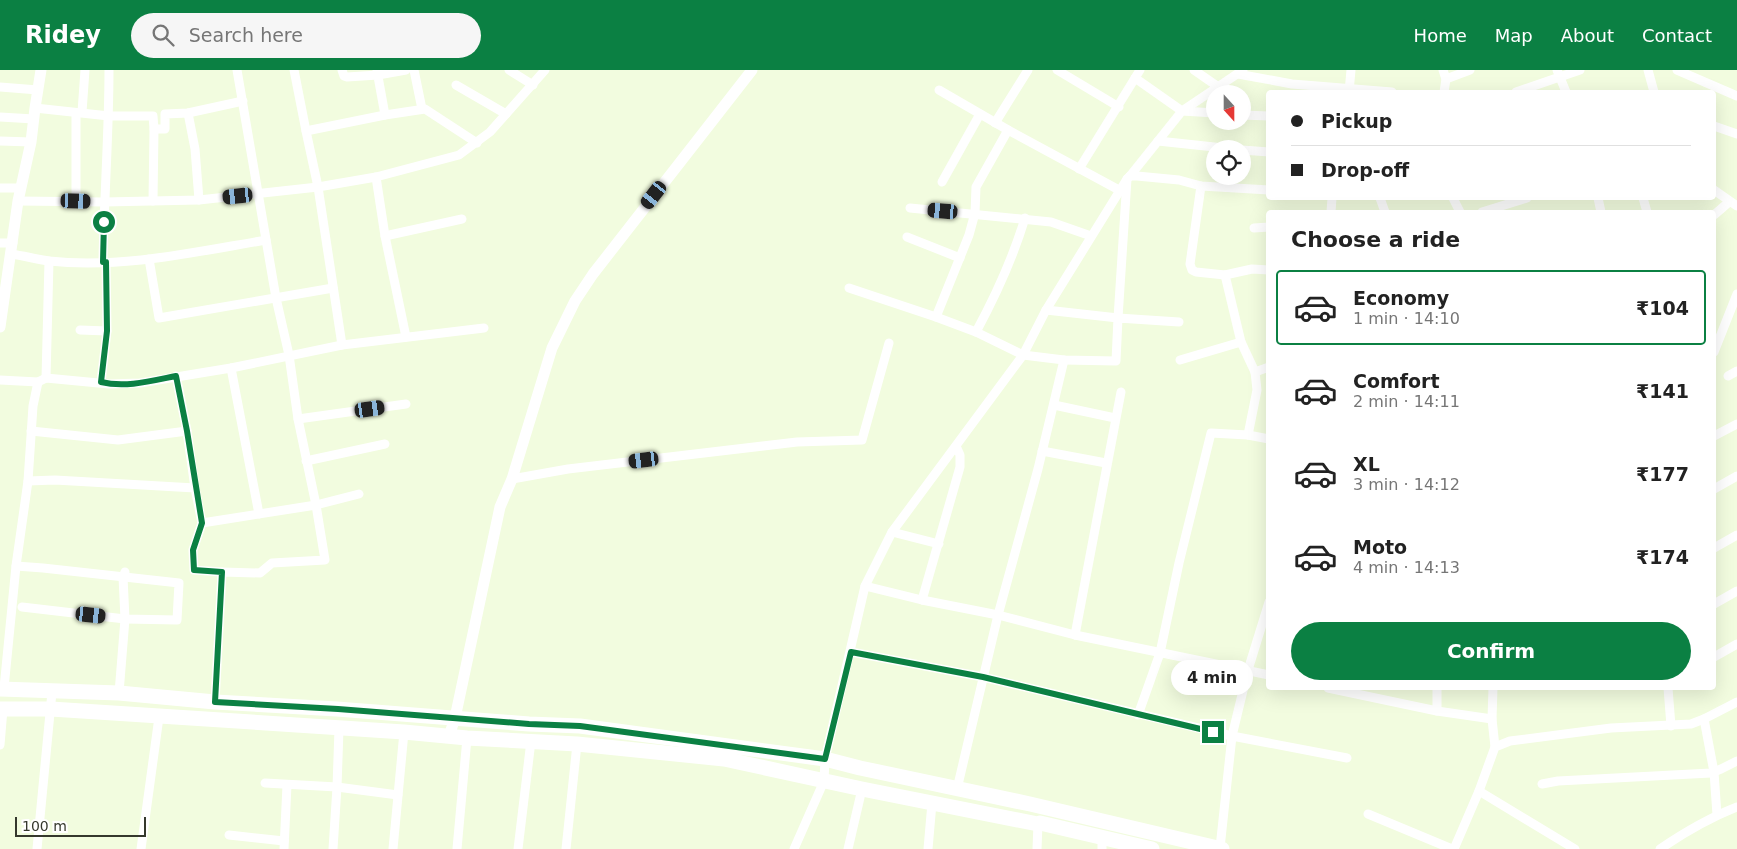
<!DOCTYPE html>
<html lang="en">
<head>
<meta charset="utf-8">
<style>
	:root { --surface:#fff; --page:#f6f6f6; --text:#222; --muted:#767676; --line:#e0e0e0; --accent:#0b8043 }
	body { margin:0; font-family:"DejaVu Sans",sans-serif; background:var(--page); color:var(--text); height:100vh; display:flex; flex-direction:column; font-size:19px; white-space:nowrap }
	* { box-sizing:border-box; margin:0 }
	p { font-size:16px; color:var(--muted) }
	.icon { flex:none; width:28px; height:28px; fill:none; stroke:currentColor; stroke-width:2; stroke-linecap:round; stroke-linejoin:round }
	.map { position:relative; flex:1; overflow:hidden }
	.panel { position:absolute; left:1266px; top:140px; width:450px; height:480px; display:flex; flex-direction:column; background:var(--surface); border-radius:5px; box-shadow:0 5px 20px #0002 }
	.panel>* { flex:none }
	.top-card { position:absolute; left:1266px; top:20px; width:450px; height:110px; border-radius:5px; box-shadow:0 5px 20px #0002; display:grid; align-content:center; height:110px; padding:0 25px; background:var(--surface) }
	.needle { width:32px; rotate:159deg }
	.fabs { position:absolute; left:1206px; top:15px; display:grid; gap:10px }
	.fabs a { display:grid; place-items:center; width:45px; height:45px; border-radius:50%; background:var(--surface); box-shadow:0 5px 20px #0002; font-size:25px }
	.scale { position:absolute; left:15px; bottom:12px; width:131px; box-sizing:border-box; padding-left:5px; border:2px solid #35382d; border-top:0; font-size:14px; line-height:18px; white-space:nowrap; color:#35382d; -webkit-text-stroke:4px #fff; paint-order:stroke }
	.end { position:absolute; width:22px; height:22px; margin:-11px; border:6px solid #0b8043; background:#fff; box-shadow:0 0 0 2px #fff }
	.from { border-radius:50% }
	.bubble { position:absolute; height:35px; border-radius:18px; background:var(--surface); box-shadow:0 5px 20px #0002; font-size:16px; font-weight:800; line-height:35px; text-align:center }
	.car { position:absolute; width:15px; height:30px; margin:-15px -8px; border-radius:6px; box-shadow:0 0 4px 1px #0007; background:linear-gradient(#222 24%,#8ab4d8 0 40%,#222 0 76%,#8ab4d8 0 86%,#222 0) }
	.top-card b { display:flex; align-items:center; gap:18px; height:48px; font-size:19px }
	.top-card b+b { border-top:1px solid var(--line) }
	.top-card i { width:12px; height:12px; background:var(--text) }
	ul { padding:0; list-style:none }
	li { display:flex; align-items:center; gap:15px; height:75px; margin:0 10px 8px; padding:0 15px; border:2px solid transparent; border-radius:5px }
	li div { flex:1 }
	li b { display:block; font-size:19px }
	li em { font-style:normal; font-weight:800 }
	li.current { border-color:var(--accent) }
	li>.icon { width:45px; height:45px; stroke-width:1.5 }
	h2 { padding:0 25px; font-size:22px; line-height:60px }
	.cta { display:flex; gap:10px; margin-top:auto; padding:10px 25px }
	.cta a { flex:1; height:58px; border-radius:30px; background:var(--accent); color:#fff; font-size:20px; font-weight:800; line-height:58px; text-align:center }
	header { display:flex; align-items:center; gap:30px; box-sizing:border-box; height:70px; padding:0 25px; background:var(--accent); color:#fff }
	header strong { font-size:24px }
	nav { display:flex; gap:28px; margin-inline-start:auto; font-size:18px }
	.search { width:350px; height:45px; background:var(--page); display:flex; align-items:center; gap:12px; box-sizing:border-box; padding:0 18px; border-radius:28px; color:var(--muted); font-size:19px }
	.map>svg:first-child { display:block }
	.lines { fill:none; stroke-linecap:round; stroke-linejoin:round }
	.minor { stroke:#fff; stroke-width:9 }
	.tertiary { stroke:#fff; stroke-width:11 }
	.trunk { stroke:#fff; stroke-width:15 }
	.route { stroke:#0b8043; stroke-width:6 }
</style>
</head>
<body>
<header>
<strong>Ridey</strong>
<div class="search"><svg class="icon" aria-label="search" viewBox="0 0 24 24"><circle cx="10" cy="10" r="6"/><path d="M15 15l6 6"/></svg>Search here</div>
<nav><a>Home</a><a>Map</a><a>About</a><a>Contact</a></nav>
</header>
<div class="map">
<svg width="1737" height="779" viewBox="0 0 1737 779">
	<rect width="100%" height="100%" fill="#f2fcdf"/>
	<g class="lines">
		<!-- minor -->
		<g class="minor">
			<polyline points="294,0 306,61"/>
			<polyline points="342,0 344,6 347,7 378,5 406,0"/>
			<polyline points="414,0 422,39"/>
			<polyline points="509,0 533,15"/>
			<polyline points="1057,0 1119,37"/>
			<polyline points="1194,0 1217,16"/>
			<polyline points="1443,0 1446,9 1444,22"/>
			<polyline points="1557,0 1566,22"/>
			<polyline points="1648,0 1654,22"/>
			<polyline points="1677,0 1737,26"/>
			<polyline points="377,1 385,45"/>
			<polyline points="1238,4 1292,14 1392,22"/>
			<polyline points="1135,8 1182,41 1215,43"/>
			<polyline points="1446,9 1470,0"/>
			<polyline points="456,15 506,44"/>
			<polyline points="0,17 38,20"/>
			<polyline points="939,20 1008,60"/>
			<polyline points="1349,22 1351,0"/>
			<polyline points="1516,22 1580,0"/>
			<polyline points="35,38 109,46 153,46 154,59"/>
			<polyline points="82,42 85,0"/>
			<polyline points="188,43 195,79 199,130"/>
			<polyline points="1242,45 1269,46"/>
			<polyline points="0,47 34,49"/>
			<polyline points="995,53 1028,0"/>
			<polyline points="1714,56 1737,64"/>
			<polyline points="0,71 31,72"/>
			<polyline points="1158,71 1233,79"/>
			<polyline points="1242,80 1269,82"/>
			<polyline points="1079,99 1140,0"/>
			<polyline points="1130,106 1182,41 1243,0"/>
			<polyline points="376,107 385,166 406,267"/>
			<polyline points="942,112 980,44"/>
			<polyline points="1201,116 1190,194 1192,200 1196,202 1225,205 1252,199 1269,200"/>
			<polyline points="0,118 21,118"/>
			<polyline points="1119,120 1008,60 976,117 975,143 969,165 936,247 976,262 1023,285 1064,290 1116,291 1118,248 1179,252"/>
			<polyline points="1714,120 1737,136"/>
			<polyline points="1380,128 1385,142"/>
			<polyline points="1453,128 1460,142"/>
			<polyline points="1598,128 1601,142"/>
			<polyline points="1643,128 1647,142"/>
			<polyline points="18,131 104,132 199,130 318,117 376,107 459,85 490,62 545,0"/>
			<polyline points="76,131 76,43"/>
			<polyline points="153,131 154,59 165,59 165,44 188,43 243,31"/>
			<polyline points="910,138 1051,152 1091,166"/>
			<polyline points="1331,142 1332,128"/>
			<polyline points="1482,142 1527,128"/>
			<polyline points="1714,145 1729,132"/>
			<polyline points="1254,158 1269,157"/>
			<polyline points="385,166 462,149"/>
			<polyline points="907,167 960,188"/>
			<polyline points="0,173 13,173"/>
			<path d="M 11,184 C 24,186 36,189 49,191 C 121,199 195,182 266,170"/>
			<polyline points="149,189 159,248 333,218"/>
			<path d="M 103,192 C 104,128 109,64 109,0"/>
			<polyline points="1225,205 1241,272"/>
			<polyline points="849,218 936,247"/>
			<polyline points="1046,240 1118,248 1127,109"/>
			<polyline points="80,260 107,261"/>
			<path d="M 976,262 C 996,225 1013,188 1025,148"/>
			<polyline points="342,275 318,117 306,61 385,45 425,39 477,73"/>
			<polyline points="1714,282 1737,224"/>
			<polyline points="1180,290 1241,272 1255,302"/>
			<polyline points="231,298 259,444"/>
			<polyline points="176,306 187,361 195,418"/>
			<polyline points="1728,306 1737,301"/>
			<polyline points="46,308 49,191"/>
			<polyline points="0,310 38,312 33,336 28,411 16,496 4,618"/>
			<polyline points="38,312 46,308 109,314 140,313 231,298 342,275 484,258"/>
			<polyline points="101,312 107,261 106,192"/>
			<polyline points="1054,335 1115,348"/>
			<polyline points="298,349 406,334"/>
			<polyline points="31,361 118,370 187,361"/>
			<polyline points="1248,365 1257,320 1255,302 1269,297"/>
			<polyline points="1714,366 1737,354"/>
			<polyline points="1042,381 1106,393"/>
			<polyline points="306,391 385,374"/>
			<polyline points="512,409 568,399 797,372 862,370 889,273"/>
			<polyline points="28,411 55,410 195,418 202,453"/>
			<polyline points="1714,419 1737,406"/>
			<polyline points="892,462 939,474"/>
			<polyline points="1714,478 1737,465"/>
			<polyline points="16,496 43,498 179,513 177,550 125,549 22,537"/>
			<polyline points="222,502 194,500 193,480 202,453 316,435 359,424"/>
			<polyline points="865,516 922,530 998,545 1075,565 1269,605"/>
			<polyline points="922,530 960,397 960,385 956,376"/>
			<polyline points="1714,534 1737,521"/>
			<polyline points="1075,565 1121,322"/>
			<polyline points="851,582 983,607 1232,666 1347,688"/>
			<polyline points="1714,587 1737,574"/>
			<polyline points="1328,618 1437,641 1492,649"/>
			<polyline points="1493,618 1492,649 1495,677"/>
			<polyline points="1668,618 1671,656"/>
			<polyline points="119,623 125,549 123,507 125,502"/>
			<polyline points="215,632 222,502 260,503 272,493 325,490 316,435 298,349 289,285 276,228 237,0"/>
			<polyline points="1437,641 1437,618"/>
			<polyline points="1138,645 1160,583 1179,493 1211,363 1248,365 1269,369"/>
			<polyline points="1704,649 1714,702 1717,745"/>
			<polyline points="0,675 3,639"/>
			<polyline points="265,713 337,717 398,725"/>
			<polyline points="1542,714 1558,711 1711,703 1721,699 1737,691"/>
			<polyline points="957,719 998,545 1038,399 1064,290"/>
			<polyline points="1479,721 1575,779"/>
			<polyline points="1368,744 1452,779"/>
			<polyline points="229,765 284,771"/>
			<polyline points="1220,778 1232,666 1248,600 1269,532"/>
			<polyline points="37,779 52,622"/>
			<polyline points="141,779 159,647"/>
			<polyline points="284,779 287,715"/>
			<polyline points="333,779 337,717 339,659"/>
			<polyline points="393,779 404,662"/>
			<polyline points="457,779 467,668"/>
			<polyline points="518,779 531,671"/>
			<polyline points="566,779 577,674"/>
			<polyline points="794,779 824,711 825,689 865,516 892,462 1023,285 1046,240 1127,109 1130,106 1137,106 1179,110 1201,116 1269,120"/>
			<polyline points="848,779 862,719"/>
			<polyline points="928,779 932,733"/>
			<polyline points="1037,779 1038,754"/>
			<polyline points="1102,779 1102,768"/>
			<polyline points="1454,779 1479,721 1495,677 1510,671 1611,658 1691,654 1704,649 1737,632"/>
			<path d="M 1660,779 C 1685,762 1709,748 1737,737"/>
		</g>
		<!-- tertiary -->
		<g class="tertiary">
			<polyline points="0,257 18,131 31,72 35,38 41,0"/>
			<polyline points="449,666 455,648 500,437 512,409 552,278 575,231 593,204 752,0"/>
		</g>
		<!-- trunk -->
		<g class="trunk">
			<polyline points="0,619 119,623 215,632 337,639 529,654 580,656 825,689 860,698 1030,734 1222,779"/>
			<polyline points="0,639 51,639 404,662 467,668 577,674 724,689 862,719 1038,754 1040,753 1152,779"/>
		</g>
	</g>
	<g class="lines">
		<!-- route -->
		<path class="route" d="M 104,152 L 103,192 L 106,192 L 107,261 L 101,312 C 125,318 151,311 176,306 L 187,361 L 202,453 L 193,480 L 194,500 L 222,502 L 215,632 L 338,639 L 529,654 L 580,656 L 825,689 L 851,582 L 983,607 L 1213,662"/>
	</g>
</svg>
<div class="fabs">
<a><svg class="needle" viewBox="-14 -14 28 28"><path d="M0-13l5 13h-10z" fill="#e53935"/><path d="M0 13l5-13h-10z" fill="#767676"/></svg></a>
<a><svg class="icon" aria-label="locate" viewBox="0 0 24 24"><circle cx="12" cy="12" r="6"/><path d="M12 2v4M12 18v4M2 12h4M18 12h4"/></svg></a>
</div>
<div class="scale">100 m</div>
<i class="end from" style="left:104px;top:152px"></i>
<i class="end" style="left:1213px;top:662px"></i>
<div class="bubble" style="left:1171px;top:590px;width:82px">4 min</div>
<i class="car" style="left:654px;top:125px;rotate:218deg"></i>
<i class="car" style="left:238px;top:126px;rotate:264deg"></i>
<i class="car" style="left:76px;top:131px;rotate:92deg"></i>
<i class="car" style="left:943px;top:141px;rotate:275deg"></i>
<i class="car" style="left:370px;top:339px;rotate:82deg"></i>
<i class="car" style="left:644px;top:390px;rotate:263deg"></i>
<i class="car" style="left:91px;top:545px;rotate:96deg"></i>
<div class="top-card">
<b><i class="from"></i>Pickup</b>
<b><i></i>Drop-off</b>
</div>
<section class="panel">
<h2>Choose a ride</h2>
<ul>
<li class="current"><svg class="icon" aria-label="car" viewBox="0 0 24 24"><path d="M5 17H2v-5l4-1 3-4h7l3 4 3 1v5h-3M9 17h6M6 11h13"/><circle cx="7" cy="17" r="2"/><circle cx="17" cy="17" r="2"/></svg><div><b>Economy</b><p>1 min · 14:10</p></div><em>₹104</em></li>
<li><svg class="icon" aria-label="car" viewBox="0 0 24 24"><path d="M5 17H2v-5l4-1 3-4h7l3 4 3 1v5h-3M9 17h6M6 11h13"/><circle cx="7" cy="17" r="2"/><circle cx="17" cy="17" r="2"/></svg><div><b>Comfort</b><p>2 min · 14:11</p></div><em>₹141</em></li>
<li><svg class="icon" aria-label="car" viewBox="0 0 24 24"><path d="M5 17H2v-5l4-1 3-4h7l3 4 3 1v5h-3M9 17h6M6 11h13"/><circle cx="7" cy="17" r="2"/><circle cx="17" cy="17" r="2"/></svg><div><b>XL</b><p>3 min · 14:12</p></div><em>₹177</em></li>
<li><svg class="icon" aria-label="car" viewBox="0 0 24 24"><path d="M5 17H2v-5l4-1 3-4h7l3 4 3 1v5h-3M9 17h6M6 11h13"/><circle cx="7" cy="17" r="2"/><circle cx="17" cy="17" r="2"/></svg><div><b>Moto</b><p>4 min · 14:13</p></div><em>₹174</em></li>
</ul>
<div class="cta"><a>Confirm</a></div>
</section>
</div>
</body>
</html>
